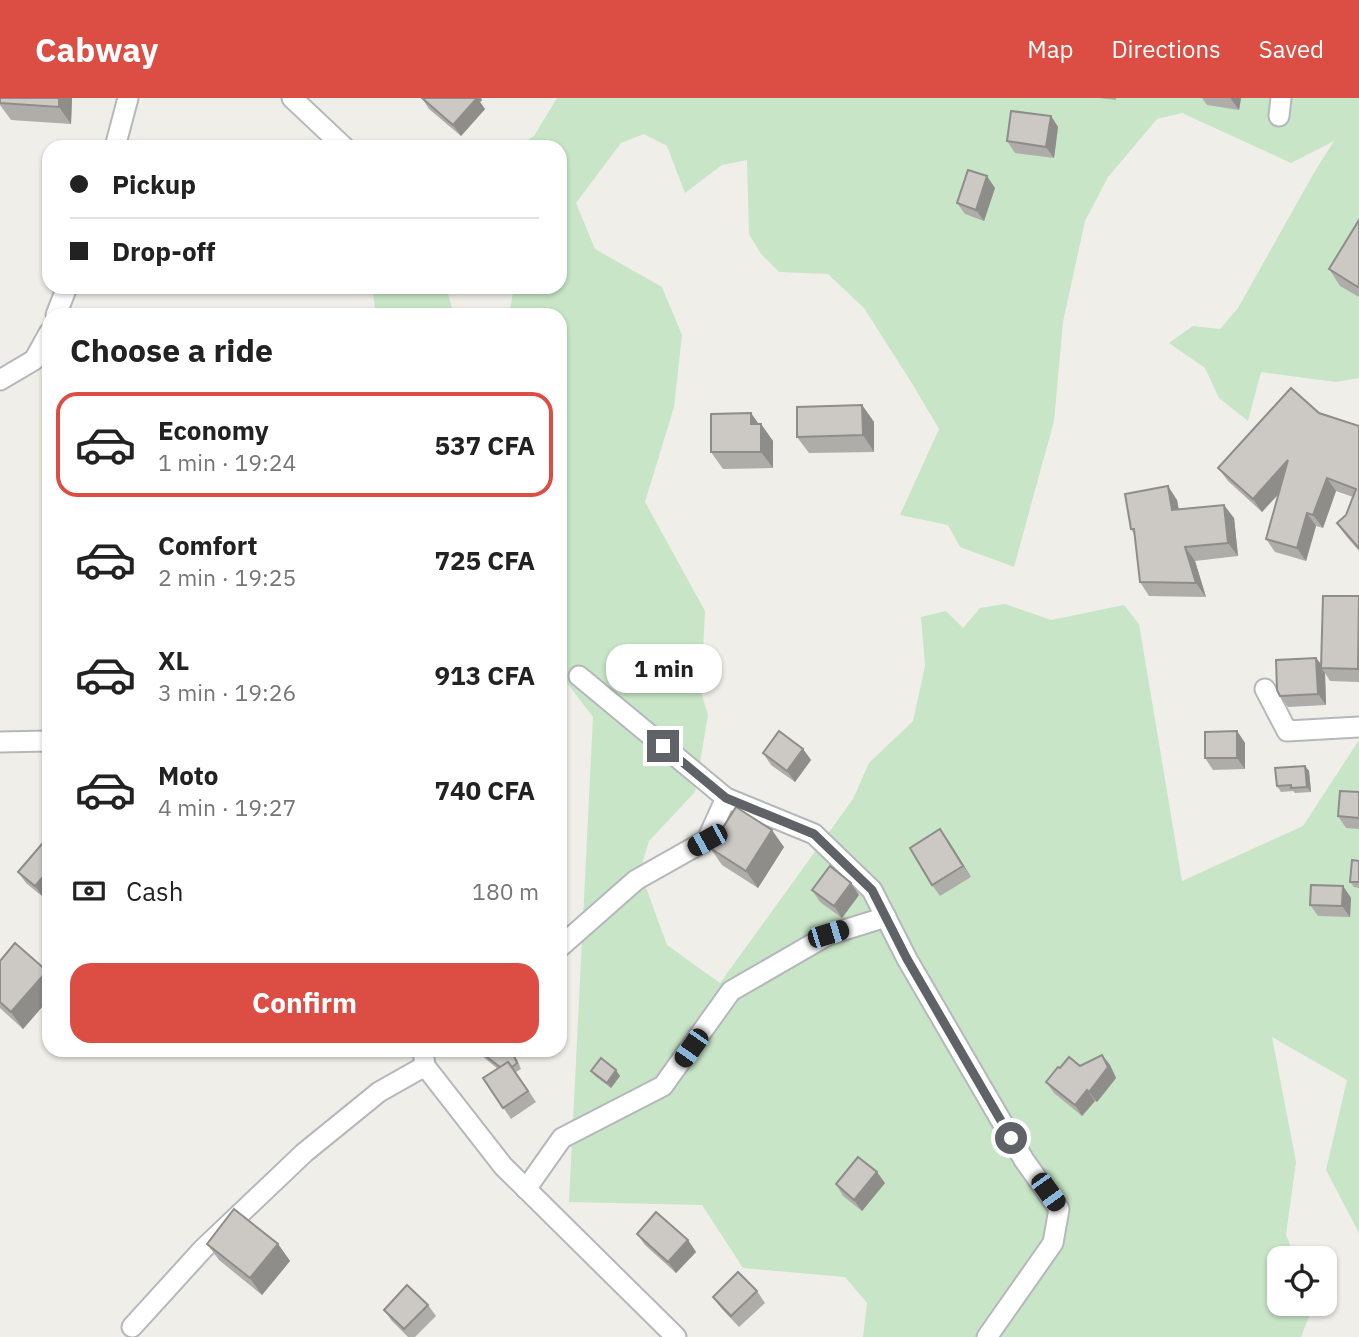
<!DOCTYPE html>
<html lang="en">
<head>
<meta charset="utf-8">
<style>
	:root { --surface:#fff; --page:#f6f6f6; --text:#222; --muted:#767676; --line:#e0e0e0; --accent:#dc4d43 }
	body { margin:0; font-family:"IBM Plex Sans",sans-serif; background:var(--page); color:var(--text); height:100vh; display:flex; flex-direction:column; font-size:26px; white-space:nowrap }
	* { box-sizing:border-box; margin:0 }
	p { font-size:23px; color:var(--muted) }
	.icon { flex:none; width:38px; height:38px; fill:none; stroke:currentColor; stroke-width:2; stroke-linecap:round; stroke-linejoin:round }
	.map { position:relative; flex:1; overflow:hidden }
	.drawer { position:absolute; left:42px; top:210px; width:525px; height:749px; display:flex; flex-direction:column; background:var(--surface); border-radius:21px; box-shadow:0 2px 5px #0004 }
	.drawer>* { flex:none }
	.top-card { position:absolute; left:42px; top:42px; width:525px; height:154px; border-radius:21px; box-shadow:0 2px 5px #0004; display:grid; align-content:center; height:154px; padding:0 28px; background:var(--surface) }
	.tools { position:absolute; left:1267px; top:1148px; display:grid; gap:14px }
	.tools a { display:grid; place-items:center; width:70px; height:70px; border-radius:14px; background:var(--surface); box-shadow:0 2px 5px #0004; font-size:35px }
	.end { position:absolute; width:32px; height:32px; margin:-16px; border:9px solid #5f6367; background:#fff; box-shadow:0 0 0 4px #fff }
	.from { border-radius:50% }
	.bubble { position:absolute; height:49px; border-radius:21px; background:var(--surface); box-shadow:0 2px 5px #0004; font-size:23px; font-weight:800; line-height:49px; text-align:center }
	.car { position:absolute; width:21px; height:42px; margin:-21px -10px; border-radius:9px; box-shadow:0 0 5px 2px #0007; background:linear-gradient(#222 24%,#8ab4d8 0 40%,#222 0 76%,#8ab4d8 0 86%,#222 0) }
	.top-card b { display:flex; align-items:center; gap:24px; height:66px; font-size:26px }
	.top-card b+b { border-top:2px solid var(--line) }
	.top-card i { width:18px; height:18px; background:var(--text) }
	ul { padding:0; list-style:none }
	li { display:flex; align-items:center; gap:21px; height:105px; margin:0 14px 10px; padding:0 14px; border:4px solid transparent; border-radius:21px }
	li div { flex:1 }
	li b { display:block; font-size:26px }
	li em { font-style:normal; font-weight:800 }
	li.on { border-color:var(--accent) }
	li>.icon { width:63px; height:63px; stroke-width:1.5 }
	h2 { padding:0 28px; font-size:32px; line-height:84px }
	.pay { display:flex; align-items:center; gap:18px; height:77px; padding:0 28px; font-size:26px }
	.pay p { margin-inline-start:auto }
	.cta { display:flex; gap:14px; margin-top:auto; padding:14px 28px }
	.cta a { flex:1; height:80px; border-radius:21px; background:var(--accent); color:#fff; font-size:28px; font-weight:800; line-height:80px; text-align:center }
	header { display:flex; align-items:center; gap:42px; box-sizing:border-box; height:98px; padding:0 35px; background:var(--accent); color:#fff }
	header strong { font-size:33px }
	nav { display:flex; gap:38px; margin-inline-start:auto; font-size:24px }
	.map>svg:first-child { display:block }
	.green { fill:#c8e5c7 }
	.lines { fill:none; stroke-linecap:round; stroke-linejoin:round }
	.street-casing { stroke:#b5b8bb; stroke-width:23 }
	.street { stroke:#fff; stroke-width:19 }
	.wall { fill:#afada9 }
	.shaded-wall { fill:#8f8d8a }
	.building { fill:#ccc9c5; stroke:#8f8d8a; stroke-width:2 }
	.route { stroke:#5f6367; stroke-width:9 }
</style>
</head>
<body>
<header>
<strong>Cabway</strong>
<nav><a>Map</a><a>Directions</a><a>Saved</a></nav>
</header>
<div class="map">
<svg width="1359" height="1239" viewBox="0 0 1359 1239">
	<rect width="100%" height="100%" fill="#f0eee8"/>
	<!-- green -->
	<g class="green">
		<polygon points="557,0 1359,0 1359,280 1336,284 1261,274 1248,323 1219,300 1205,270 1169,245 1193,228 1220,231 1238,210 1315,73 1334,43 1291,65 1182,15 1157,21 1108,79 1085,123 1063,224 1054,323 1014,469 960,449 948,427 900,417 939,331 913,287 864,210 828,176 779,174 761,156 749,136 747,62 722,67 685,95 667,48 644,36 621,45 576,105 595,151 662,189 682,237 674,309 645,404 705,513 701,594 708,617 695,694 649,743 640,773 667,847 720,885 853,701 869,665 913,623 925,568 921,519 946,513 963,530 980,510 1005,506 1051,522 1124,507 1139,526 1182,783 1303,728 1359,642 1359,1135 1326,1072 1347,982 1272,939 1296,1064 1286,1137 1296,1160 1279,1160 1279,1206 1314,1206 1301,1239 863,1239 867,1205 845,1179 743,1170 702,1107 569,1104 593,619 560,576 560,217 509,217 514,189 560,189 560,49 516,49 534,38"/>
		<polygon points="372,189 446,189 454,217 376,217"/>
	</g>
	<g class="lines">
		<!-- street casing -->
		<g class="street-casing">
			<g id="street">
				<polyline points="292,0 344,49"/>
				<polyline points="1279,18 1281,0"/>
				<polyline points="115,49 128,0"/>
				<polyline points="56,217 67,189"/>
				<polyline points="0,282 34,262 49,235"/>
				<polyline points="579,578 726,700 814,736 872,792 907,861 1024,1062 1059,1111 1053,1145 987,1239"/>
				<polyline points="1265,591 1287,633 1359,629"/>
				<polyline points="0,644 49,643"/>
				<polyline points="560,849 636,782 707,742 726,700"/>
				<polyline points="423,952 425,968 503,1068 676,1239"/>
				<polyline points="526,1091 562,1040 663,988 731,893 828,837 886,819"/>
				<polyline points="132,1229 203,1151 304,1055 379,994 425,968"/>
			</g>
		</g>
		<!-- street -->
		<use href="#street" class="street"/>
	</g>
	<!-- wall -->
	<g class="wall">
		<polygon points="0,0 72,0 71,26 11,22 0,7"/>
		<polygon points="422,0 482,2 480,4 485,11 461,38 429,11"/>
		<polygon points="1099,0 1116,0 1116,2"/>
		<polygon points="1202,0 1241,0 1239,12 1207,7"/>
		<polygon points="1051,18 1058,29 1054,60 1015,55 1007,43"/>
		<polygon points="995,90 984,123 965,116 957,105"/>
		<polygon points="1359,122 1359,199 1340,188 1329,171"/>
		<polygon points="862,307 874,324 874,354 809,355 797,339"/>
		<polygon points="751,315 759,326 761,326 773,343 773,370 723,371 711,354"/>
		<polygon points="1319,315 1359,328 1359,453 1346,438 1337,425 1346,417 1353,399 1336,393 1323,430 1316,428 1306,463 1275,454 1266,441 1279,396 1262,414 1228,383 1218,370"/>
		<polygon points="1177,402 1179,412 1234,420 1238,458 1195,463 1206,499 1149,498 1140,484 1134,436 1131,431"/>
		<polygon points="1359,498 1359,584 1330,583 1325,575 1326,607 1288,609 1280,598 1316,560 1321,566"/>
		<polygon points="1237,633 1245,645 1245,671 1213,672 1205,660"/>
		<polygon points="803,651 811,662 795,684 771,667 763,655"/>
		<polygon points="1305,668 1309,673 1311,694 1295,695 1293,693 1281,694 1277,688"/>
		<polygon points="1359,694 1359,731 1346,730 1338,718"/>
		<polygon points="948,742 971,779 940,798 932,787"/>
		<polygon points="784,749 758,790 722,767 710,750"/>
		<polygon points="49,752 43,799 26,785 18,774"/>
		<polygon points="1359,763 1359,790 1354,789 1350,784"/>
		<polygon points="851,785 859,797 842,820 820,804 812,792"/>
		<polygon points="1343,788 1351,800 1350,819 1318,818 1310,807"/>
		<polygon points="0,863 47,873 49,875 49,901 23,931 0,910"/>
		<polygon points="478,952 517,961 521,971 516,974 536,1004 511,1021 483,980 498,971 482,958"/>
		<polygon points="1102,957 1110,967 1116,980 1097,1004 1095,1003 1082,1018 1054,995 1046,984 1060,970 1080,968"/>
		<polygon points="591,973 620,978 611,990 595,978"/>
		<polygon points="885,1085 862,1113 843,1098 836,1086"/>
		<polygon points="637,1136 688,1142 696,1154 676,1175 645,1147"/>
		<polygon points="207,1146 278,1146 290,1163 262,1197 219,1162"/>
		<polygon points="757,1193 765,1205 739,1229 721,1210 713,1199"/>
		<polygon points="428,1207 436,1218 415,1239 408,1239 392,1223 384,1212"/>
	</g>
	<!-- shaded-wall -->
	<g class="shaded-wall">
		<polygon points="59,0 72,0 71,26 59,9"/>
		<polygon points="475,0 481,0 482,2 480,4 485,11 461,38 453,27"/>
		<polygon points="1231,0 1241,0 1239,12 1231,1"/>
		<polygon points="1051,18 1058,29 1054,60 1046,49"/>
		<polygon points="987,78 995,90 984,123 976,112"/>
		<polygon points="862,307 874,324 874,354 863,337"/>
		<polygon points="751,315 761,330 761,326 773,343 773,370 761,354 751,326"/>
		<polygon points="1288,362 1297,375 1262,414 1253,401"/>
		<polygon points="1327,380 1336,393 1323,430 1313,417"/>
		<polygon points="1168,388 1177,402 1181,426 1172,412"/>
		<polygon points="1224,407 1234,420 1238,458 1228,445"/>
		<polygon points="1307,415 1316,428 1306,463 1297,450"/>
		<polygon points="1185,449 1195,463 1206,499 1196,485"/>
		<polygon points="1316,560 1324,570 1321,570 1325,575 1326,607 1318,596"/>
		<polygon points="1237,633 1245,645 1245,671 1237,660"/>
		<polygon points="803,651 811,662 795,684 787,673"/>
		<polygon points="1305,668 1309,673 1311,694 1307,689"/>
		<polygon points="940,731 948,742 971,779 963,768"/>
		<polygon points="772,732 784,749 758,790 746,773"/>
		<polygon points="49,772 49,793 43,799 35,788"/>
		<polygon points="851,785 859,797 842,820 834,808"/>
		<polygon points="1343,788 1351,800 1350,819 1342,808"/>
		<polygon points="47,873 49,875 49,901 23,931 11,914"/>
		<polygon points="1102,957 1110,967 1116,980 1097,1004 1089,994"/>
		<polygon points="616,972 620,978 611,990 607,985"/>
		<polygon points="1087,992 1095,1003 1082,1018 1075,1007"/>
		<polygon points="877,1074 885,1085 862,1113 854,1102"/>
		<polygon points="688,1142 696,1154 676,1175 668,1164"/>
		<polygon points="278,1146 290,1163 262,1197 250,1180"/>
	</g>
	<!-- building -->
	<g class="building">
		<polygon points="0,0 59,0 59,9 0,5"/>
		<polygon points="422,0 477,0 453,27"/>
		<polygon points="1011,13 1051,18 1046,49 1007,43"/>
		<polygon points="968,72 987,78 976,112 957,105"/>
		<polygon points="1359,122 1359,187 1358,189 1329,171"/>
		<polygon points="1291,290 1319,315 1359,328 1359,450 1337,425 1346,417 1356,391 1327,380 1313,417 1307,415 1297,450 1266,441 1288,362 1253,401 1218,370"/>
		<polygon points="862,307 863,337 797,339 797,309"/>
		<polygon points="751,315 751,326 761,326 761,354 711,354 711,316"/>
		<polygon points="1168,388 1172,412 1224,407 1228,445 1185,449 1196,485 1140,484 1134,431 1131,431 1125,396"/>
		<polygon points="1323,498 1359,498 1358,571 1321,570"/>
		<polygon points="1316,560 1318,596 1280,598 1277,592 1276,562"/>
		<polygon points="779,633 803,651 787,673 763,655"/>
		<polygon points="1237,633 1237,660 1205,660 1205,634"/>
		<polygon points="1305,668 1307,689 1291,690 1291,687 1277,688 1275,670"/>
		<polygon points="1340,693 1359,694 1359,720 1338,718"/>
		<polygon points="736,709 772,732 746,773 710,750"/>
		<polygon points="940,731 963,768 932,787 910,750"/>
		<polygon points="42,746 49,752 49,772 35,788 18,774"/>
		<polygon points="1352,762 1359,763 1359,784 1350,784"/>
		<polygon points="830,768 851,785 834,808 812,792"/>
		<polygon points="1311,787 1343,788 1342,808 1310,807"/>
		<polygon points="15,845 47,873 11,914 0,904 0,863"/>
		<polygon points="478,952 508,952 513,956 517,965 512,969 508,964 500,969"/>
		<polygon points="1102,957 1108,969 1089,994 1087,992 1075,1007 1046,984 1058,969 1060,970 1069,959 1080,968"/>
		<polygon points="601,960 616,972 607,985 591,973"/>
		<polygon points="508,964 528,993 503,1010 483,980"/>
		<polygon points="858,1059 877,1074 854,1102 836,1086"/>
		<polygon points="234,1111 278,1146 250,1180 207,1146"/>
		<polygon points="656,1114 688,1142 668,1164 637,1136"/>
		<polygon points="738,1174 757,1193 731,1218 713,1199"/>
		<polygon points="407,1187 428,1207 404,1231 384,1212"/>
	</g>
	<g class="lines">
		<!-- route -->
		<polyline class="route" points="663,648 726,700 814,736 872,792 907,861 1011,1040"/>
	</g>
</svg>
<div class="tools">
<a><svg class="icon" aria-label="locate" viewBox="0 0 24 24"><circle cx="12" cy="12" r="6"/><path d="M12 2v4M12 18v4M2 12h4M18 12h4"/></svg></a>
</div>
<i class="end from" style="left:1011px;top:1040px"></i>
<i class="end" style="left:663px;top:648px"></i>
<div class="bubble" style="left:606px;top:546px;width:116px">1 min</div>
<i class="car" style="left:707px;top:742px;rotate:241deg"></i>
<i class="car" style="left:828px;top:836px;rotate:73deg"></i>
<i class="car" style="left:691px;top:950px;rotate:215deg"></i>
<i class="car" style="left:1048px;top:1094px;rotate:144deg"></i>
<div class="top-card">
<b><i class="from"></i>Pickup</b>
<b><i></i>Drop-off</b>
</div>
<section class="drawer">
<h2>Choose a ride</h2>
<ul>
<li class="on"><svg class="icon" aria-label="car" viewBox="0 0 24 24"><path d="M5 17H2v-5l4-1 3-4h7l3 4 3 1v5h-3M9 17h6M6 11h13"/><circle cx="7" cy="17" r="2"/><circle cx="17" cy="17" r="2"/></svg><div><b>Economy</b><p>1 min · 19:24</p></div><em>537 CFA</em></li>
<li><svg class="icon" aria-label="car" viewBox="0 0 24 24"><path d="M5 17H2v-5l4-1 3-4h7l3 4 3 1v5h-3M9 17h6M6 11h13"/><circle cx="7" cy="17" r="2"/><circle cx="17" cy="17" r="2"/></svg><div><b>Comfort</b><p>2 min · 19:25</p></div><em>725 CFA</em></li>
<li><svg class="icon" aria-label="car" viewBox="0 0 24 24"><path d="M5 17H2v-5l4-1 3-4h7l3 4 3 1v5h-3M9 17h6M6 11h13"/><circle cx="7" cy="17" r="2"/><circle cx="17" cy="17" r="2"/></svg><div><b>XL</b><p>3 min · 19:26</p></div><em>913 CFA</em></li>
<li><svg class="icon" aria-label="car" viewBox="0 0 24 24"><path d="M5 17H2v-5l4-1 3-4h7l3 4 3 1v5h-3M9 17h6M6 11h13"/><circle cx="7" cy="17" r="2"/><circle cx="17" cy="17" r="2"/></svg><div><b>Moto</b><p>4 min · 19:27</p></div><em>740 CFA</em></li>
</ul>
<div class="pay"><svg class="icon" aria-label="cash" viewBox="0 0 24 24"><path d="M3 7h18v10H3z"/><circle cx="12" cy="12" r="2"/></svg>Cash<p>180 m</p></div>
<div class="cta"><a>Confirm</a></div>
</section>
</div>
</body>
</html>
